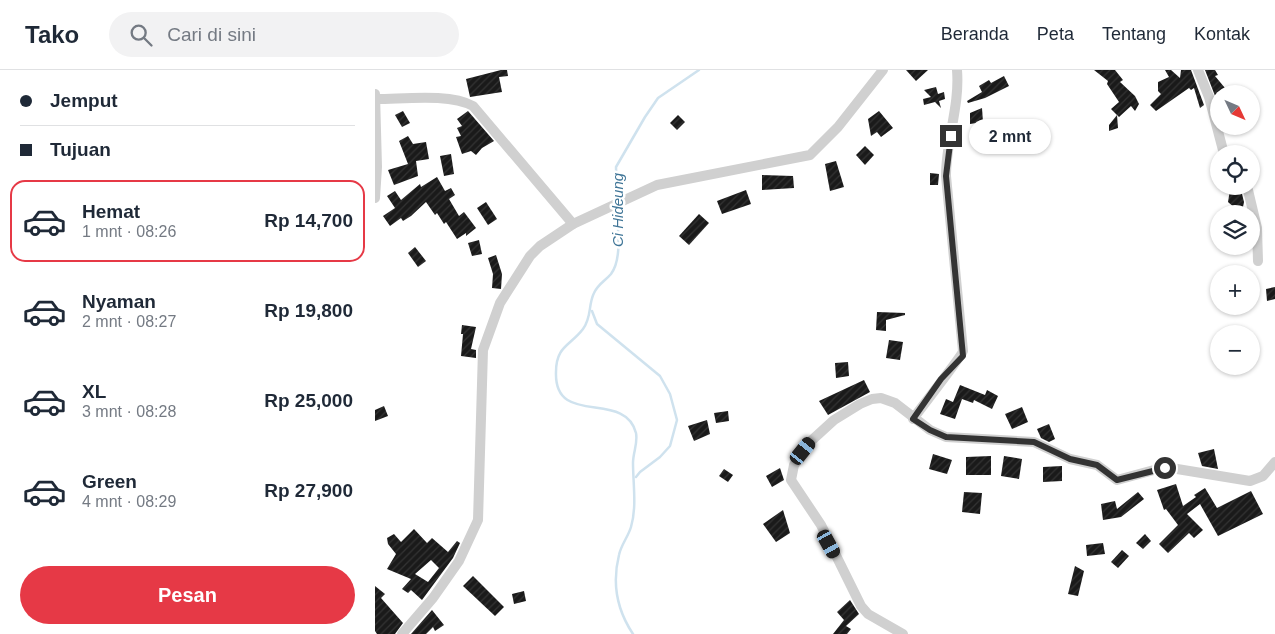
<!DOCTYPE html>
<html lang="id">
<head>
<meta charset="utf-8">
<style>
	:root { --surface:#fff; --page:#f2f2f3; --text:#1f2937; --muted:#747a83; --line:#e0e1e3; --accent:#e63946 }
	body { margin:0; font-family:Helvetica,sans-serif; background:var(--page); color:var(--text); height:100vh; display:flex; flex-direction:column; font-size:19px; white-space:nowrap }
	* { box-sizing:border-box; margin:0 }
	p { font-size:16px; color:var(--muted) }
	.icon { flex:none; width:28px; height:28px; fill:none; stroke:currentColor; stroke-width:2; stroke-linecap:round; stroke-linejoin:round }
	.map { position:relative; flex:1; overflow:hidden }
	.panel { display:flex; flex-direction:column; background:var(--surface); width:375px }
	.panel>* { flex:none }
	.hud { display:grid; align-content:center; height:110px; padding:0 20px; background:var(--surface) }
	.needle { width:32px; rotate:134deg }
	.tools { position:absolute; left:835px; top:15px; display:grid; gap:10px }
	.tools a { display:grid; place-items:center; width:50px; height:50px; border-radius:50%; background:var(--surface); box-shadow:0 1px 4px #0004; font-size:25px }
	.end { position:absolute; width:22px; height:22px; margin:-11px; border:6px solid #333; background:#fff; box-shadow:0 0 0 2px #fff }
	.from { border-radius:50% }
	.bubble { position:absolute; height:35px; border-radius:18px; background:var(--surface); box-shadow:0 1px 4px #0004; font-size:16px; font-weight:800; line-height:35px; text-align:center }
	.car { position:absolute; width:15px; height:30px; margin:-15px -8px; border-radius:6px; box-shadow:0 0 4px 1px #0007; background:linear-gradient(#222 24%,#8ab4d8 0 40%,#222 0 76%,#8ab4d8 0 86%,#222 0) }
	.hud b { display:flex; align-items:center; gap:18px; height:48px; font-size:19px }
	.hud b+b { border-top:1px solid var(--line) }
	.hud i { width:12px; height:12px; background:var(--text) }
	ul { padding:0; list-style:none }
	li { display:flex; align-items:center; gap:15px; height:82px; margin:0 10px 8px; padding:0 10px; border:2px solid transparent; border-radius:15px }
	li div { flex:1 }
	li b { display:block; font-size:19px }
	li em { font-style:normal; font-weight:800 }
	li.on { border-color:var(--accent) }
	li>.icon { width:45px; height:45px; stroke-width:1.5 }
	.primary-button { display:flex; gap:10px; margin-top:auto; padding:10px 20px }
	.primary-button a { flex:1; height:58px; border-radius:30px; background:var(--accent); color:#fff; font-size:20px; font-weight:800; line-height:58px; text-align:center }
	header { display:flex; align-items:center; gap:30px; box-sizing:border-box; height:70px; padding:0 25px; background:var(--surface); border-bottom:1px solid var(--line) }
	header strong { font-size:24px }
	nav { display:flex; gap:28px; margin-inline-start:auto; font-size:18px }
	.search { width:350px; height:45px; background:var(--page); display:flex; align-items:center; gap:12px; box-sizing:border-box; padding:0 18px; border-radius:28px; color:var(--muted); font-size:19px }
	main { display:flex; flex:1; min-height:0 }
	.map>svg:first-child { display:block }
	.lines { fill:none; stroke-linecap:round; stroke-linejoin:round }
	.stream { stroke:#cfe2ee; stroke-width:2.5 }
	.building { fill:url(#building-hatch); fill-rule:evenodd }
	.minor { stroke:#d0d0d0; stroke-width:10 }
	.route { stroke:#333; stroke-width:6 }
	.labels { text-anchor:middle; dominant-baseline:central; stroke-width:5; stroke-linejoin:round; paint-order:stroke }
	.water-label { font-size:15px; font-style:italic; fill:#3f7597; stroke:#fff }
</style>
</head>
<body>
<header>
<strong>Tako</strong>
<div class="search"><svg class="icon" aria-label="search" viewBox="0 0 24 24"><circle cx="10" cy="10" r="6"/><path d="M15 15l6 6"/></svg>Cari di sini</div>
<nav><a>Beranda</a><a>Peta</a><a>Tentang</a><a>Kontak</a></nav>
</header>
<main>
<section class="panel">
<div class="hud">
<b><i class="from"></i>Jemput</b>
<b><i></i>Tujuan</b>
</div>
<ul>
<li class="on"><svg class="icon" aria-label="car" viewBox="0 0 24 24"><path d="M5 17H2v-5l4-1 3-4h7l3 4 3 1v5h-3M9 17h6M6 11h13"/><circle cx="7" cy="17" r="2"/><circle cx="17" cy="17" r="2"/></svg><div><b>Hemat</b><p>1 mnt · 08:26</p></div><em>Rp 14,700</em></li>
<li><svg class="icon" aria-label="car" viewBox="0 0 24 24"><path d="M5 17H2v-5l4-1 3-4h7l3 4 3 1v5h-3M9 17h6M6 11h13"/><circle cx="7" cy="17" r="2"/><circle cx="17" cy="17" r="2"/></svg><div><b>Nyaman</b><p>2 mnt · 08:27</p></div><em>Rp 19,800</em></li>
<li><svg class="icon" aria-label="car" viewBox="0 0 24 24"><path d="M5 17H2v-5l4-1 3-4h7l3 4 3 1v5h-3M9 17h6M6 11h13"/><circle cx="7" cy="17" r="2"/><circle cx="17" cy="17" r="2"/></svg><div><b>XL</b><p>3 mnt · 08:28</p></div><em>Rp 25,000</em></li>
<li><svg class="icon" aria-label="car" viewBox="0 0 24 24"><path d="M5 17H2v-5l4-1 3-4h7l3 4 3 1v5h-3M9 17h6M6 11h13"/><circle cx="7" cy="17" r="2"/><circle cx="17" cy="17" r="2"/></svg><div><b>Green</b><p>4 mnt · 08:29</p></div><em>Rp 27,900</em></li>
</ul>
<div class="primary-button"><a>Pesan</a></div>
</section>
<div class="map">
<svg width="900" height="564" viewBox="0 0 900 564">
	<defs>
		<pattern id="building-hatch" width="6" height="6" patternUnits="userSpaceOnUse" patternTransform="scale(1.25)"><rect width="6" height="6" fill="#1a1a1a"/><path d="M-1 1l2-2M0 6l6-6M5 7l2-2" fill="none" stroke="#333"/></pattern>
	</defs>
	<rect width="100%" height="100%" fill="#fff"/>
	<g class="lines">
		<!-- stream -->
		<g class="stream">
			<polyline points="242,132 241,97 270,47 283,28 324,0"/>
			<path d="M 242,137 C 242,156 248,188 236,204 C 230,211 223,214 219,223 C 213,235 217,247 208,259 C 195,276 181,276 181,302 C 179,358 250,319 261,363 C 263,374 258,382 258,393 C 258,413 262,437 256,457 C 253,467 246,475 244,485 C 237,513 242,540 258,564"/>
			<polyline points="217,241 222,254 285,306 295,324 302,350 295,376 285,387 265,402 261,407"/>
		</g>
	</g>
	<!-- building -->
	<g class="building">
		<polygon points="126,0 132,0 133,6 124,7 127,22 95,27 91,9"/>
		<polygon points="531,0 553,0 541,11"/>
		<polygon points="719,0 740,0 748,10 745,12 760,26 764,34 760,41 756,36 744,47 742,45 743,58 734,61 734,55 742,45 736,39 744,32 732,14 733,11"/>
		<polygon points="790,0 796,0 805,8 806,0 816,0 829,35 825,38 819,18 816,20 814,18 781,41 775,35 786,24 783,21 783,12 794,7"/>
		<polygon points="830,0 840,0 843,5 840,6 855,24 844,24 842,31"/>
		<polygon points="629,6 634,16 610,28 593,33 592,31 607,22 604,16 614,10 616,13"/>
		<polygon points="561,17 563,24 569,22 570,29 564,31 566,38 560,32 549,35 548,29 556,27 549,20"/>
		<polygon points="607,38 608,52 595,54 595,43"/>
		<polygon points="28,41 35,53 27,57 20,45"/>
		<polygon points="93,41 119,71 107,78 101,85 96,81 87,84 81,67 86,66 82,58 87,56 82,49"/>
		<polygon points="504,41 518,58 506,67 502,62 496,66 493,49"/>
		<polygon points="303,45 310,52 302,60 295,53"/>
		<polygon points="33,66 38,74 51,72 54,89 41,91 43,106 19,115 13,100 33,94 24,71"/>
		<polygon points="490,76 499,85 490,95 481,85"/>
		<polygon points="76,84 79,104 69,106 65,86"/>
		<polygon points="461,91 469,117 455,121 450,94"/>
		<polygon points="555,103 564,104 563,115 555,115"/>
		<polygon points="387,105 418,106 419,118 387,120"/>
		<polygon points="62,107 70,121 76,118 80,125 74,129 84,146 89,142 101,158 91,166 91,163 82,169 71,152 69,154 62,143 60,145 51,132 36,146 28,151 26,148 15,156 8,146 20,138 12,126 20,121 26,130 45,114 46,117"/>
		<polygon points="858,116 865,116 869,132 868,137 861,139 853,132 855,120"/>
		<polygon points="371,120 376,134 347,144 342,131"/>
		<polygon points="111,132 122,149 113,155 102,138"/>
		<polygon points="324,144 334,153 314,175 304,166"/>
		<polygon points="104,170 107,184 97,186 93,173"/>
		<polygon points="40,177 51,191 43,197 33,183"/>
		<polygon points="121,185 127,204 126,219 117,218 118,204 113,188"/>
		<polygon points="900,217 900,229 892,231 891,219"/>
		<polygon points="502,242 530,243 530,245 511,250 511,261 501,260"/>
		<polygon points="87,255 101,257 96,279 101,280 101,288 86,286 88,264 86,264"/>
		<polygon points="514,270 528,272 525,290 511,288"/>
		<polygon points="473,292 474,306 461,308 460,293"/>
		<polygon points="489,310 495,322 453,345 444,331"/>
		<polygon points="585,315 610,325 612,320 623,326 617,339 599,330 598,333 587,329 580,349 565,344 571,329 578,332"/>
		<polygon points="9,336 13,346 0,351 0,340"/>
		<polygon points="647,337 653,352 637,359 630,344"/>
		<polygon points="353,341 354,351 341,353 339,343"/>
		<polygon points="332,350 335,364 319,371 313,356"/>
		<polygon points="674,354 680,369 674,372 666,368 662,359"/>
		<polygon points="839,379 843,399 827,396 823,383"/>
		<polygon points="558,384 577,390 572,404 554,399"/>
		<polygon points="616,386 616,405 591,405 591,387"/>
		<polygon points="629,386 647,389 644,409 626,406"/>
		<polygon points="687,396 687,411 668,412 668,397"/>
		<polygon points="405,398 409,410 397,417 391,406"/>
		<polygon points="349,399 358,405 353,412 344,406"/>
		<polygon points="801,414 808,436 821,427 819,425 830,418 842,438 876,421 888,444 843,466 825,434 812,444 828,460 819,468 814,463 793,483 784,474 803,455 791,439 789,440 782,420"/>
		<polygon points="589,422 607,423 605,444 587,442"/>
		<polygon points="763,422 769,429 746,447 728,450 726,434 740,431 742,439"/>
		<polygon points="408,440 415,463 401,472 388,454"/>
		<path d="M 39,459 L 52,473 L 57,468 L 73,482 L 82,471 L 85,473 L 78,488 L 47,530 L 36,520 L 33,523 L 27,519 L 36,509 L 12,499 L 21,484 L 13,474 L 12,468 L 19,464 L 26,472 ZM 56,490 L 64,498 L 53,512 L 40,504 Z"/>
		<polygon points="770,464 776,471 768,479 761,473"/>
		<polygon points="728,473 730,484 712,486 711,475"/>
		<polygon points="747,480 754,486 743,498 736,492"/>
		<polygon points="700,496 709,501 703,526 693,524"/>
		<polygon points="98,506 129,537 120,546 88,516"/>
		<polygon points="0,516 10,524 6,528 28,553 20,564 2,564 0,561"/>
		<polygon points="149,521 151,531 139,534 137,524"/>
		<polygon points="475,530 484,544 471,556 476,559 472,564 458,564 469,550 462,542"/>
		<polygon points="57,540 69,555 60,561 58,557 51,564 36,564"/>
	</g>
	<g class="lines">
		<!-- minor -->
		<g class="minor">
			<polyline points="823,0 834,27 849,84"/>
			<path d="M 2,29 C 28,29 75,23 98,36 L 198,154"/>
			<polyline points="872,116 882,158 883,191"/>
			<polyline points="0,128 2,97 0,24"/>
			<path d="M 538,349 C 545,339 587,286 588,281 L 571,106 C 571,70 585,36 582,0"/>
			<polyline points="27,564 58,528 84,491 103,450 108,280 125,233 155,186 165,176 198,154 282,115 435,85 463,57 508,0"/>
			<polyline points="528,564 493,544 486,536 446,455 416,410 419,395 436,371 459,350 485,334 497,329 506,328 520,333 555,360 571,367 659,372 695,389 722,395 742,410 790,397 875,411 888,406 900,392"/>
		</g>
	</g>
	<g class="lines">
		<!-- route -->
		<polyline class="route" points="576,66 571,106 588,286 566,309 538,349 555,360 571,367 659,372 695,389 722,395 742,410 790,398"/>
	</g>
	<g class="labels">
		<!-- water labels -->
		<g class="water-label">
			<text transform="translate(242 140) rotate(-90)">Ci Hideung</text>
		</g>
	</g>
</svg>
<div class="tools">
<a><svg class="needle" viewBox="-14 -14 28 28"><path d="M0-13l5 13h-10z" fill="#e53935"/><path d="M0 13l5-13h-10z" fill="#747a83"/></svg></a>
<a><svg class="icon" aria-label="locate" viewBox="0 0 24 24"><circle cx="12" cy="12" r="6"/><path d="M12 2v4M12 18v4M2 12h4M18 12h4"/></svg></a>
<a><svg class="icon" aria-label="layers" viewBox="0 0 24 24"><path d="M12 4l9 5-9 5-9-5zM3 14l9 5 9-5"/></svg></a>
<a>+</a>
<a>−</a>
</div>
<i class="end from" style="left:790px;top:398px"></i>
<i class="end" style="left:576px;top:66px"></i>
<div class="bubble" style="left:594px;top:49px;width:82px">2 mnt</div>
<i class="car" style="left:428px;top:381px;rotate:39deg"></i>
<i class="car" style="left:454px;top:474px;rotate:151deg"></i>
</div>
</main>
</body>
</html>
